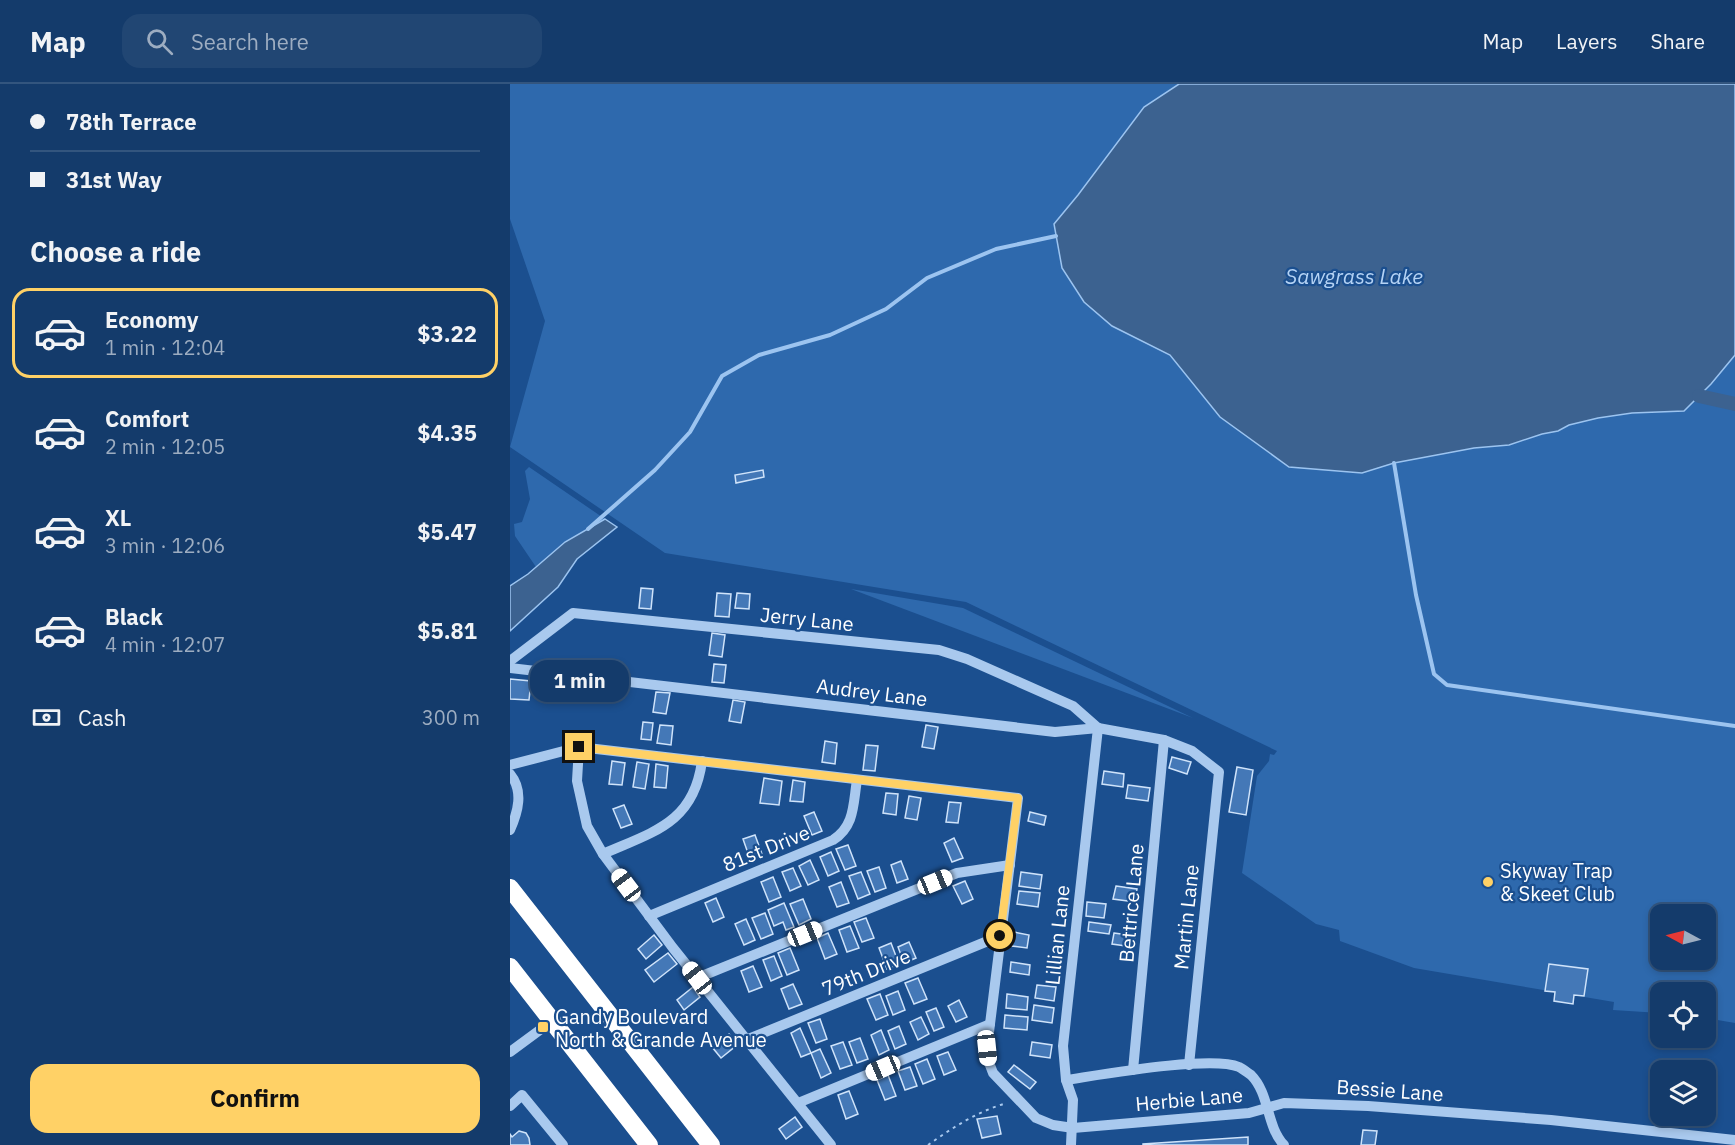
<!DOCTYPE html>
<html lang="en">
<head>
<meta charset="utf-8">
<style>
	:root { --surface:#143b6b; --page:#214673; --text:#f1f3f6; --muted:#9dadc1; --line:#33557e; --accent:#ffd166 }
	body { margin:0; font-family:"IBM Plex Sans",sans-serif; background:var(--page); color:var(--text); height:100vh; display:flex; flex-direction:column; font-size:22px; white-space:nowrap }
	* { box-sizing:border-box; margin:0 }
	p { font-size:20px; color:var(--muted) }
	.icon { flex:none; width:33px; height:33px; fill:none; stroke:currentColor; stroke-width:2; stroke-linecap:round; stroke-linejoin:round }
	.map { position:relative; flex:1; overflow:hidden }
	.details { display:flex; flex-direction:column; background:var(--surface); width:510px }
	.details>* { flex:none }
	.banner { display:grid; align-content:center; height:132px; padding:0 30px; background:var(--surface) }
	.needle { width:39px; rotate:277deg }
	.buttons { position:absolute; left:1140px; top:820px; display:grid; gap:12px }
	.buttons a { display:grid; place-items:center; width:66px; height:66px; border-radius:12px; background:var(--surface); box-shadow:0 3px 9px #0003,0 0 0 2px var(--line); font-size:30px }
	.end { position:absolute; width:27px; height:27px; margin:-14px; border:8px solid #ffd166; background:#111; box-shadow:0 0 0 3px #111 }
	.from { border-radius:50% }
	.bubble { position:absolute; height:42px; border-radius:18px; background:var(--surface); box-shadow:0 3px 9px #0003,0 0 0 2px var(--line); font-size:20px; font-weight:800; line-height:42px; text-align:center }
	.car { position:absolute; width:18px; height:36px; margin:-18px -9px; border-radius:8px; box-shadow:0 0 4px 2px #0007; background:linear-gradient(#fff 24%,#345 0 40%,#fff 0 76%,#345 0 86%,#fff 0) }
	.banner b { display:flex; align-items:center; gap:21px; height:57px; font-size:22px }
	.banner b+b { border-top:2px solid var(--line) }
	.banner i { width:15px; height:15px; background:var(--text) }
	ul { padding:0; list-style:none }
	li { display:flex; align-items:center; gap:18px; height:90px; margin:0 12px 9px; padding:0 18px; border:3px solid transparent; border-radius:18px }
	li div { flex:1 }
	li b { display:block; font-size:22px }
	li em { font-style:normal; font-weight:800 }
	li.selected { border-color:var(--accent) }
	li>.icon { width:54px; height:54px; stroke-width:1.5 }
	h2 { padding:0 30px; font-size:27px; line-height:72px }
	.pay { display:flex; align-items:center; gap:15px; height:66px; padding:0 30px; font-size:22px }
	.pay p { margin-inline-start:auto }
	.button { display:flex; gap:12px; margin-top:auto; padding:12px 30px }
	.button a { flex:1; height:69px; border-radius:18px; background:var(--accent); color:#111; font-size:24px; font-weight:800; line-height:69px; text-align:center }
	header { display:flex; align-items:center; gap:36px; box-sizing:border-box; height:84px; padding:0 30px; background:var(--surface); border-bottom:2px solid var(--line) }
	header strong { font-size:28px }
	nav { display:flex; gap:33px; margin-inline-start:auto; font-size:21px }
	.search { width:420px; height:54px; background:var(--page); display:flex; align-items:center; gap:15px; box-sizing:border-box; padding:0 21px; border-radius:18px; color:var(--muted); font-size:22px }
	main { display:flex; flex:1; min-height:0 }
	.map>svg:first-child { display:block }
	.green { fill:#2e69ad; fill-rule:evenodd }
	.water { fill:#3c6290; stroke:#9cc4f0; stroke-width:1.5 }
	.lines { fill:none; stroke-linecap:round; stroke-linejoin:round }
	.stream { stroke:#9cc4f0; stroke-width:4 }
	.canal { stroke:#3c6290; stroke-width:14 }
	.building { fill:#4478b7; stroke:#cfe3fa; stroke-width:1.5 }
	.path { stroke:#a9c9ee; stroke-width:2; stroke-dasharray:3 4.5; stroke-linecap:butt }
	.minor { stroke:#a9c9ee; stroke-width:10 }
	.highway { stroke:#fff; stroke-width:18 }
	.route { stroke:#ffd166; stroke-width:8 }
	.poi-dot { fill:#ffd166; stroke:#1b4f8f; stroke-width:2 }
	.labels { text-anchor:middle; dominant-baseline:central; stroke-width:4.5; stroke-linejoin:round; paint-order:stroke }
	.street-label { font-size:20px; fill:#fff; stroke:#1b4f8f }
	.poi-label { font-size:20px; fill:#fff; stroke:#1b4f8f; text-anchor:start }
	.water-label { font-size:21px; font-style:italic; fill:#b5d3f5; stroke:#1b4f8f }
</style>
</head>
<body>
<header>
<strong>Map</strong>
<div class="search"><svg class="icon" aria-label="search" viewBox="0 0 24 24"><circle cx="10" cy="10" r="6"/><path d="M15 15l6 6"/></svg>Search here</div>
<nav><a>Map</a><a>Layers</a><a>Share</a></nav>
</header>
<main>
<section class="details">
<div class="banner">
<b><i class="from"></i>78th Terrace</b>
<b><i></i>31st Way</b>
</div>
<h2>Choose a ride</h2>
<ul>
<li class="selected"><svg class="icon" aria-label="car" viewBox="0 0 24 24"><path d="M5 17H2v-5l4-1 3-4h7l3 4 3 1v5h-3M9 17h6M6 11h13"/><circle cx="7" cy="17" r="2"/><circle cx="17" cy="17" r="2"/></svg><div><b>Economy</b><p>1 min · 12:04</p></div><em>$3.22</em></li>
<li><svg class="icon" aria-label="car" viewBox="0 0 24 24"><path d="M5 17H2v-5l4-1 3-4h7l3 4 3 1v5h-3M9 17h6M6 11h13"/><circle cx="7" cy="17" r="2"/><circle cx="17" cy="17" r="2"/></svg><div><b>Comfort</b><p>2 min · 12:05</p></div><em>$4.35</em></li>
<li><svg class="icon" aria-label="car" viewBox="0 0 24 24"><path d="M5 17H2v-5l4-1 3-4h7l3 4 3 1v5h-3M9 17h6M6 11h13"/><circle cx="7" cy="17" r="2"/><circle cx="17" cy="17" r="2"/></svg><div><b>XL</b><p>3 min · 12:06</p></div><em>$5.47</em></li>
<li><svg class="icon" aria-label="car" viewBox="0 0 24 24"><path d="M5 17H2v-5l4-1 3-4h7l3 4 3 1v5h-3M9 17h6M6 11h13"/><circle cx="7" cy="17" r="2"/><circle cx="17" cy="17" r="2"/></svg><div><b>Black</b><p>4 min · 12:07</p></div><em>$5.81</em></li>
</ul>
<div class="pay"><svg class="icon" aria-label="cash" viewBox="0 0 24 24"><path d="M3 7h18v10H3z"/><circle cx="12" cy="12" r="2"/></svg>Cash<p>300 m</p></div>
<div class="button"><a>Confirm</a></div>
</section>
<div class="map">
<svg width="1225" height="1061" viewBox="0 0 1225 1061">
	<rect width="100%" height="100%" fill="#1b4f8f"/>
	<!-- green -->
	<g class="green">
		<path d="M 0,0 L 1225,0 L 1225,939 L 1196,934 L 1196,909 L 1150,909 L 1150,929 L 1103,926 L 1104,918 L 904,884 L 830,857 L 829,846 L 806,840 L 732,789 L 747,692 L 759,677 L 760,670 L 764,671 L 767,667 L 456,518 L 155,469 L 0,363 L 35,237 L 0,135 ZM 1150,831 L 1196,831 L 1196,876 L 1150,876 Z"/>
		<polygon points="19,383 95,435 55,458 26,483 5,452 4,440 12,438 20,415 15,387"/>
		<polygon points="341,505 453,524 683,634"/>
	</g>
	<!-- water -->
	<g class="water">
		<polygon points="669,0 1225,0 1225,271 1201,300 1174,327 1122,329 1088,334 1059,341 1048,347 1032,350 999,361 964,364 884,379 852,389 779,383 710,333 660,271 602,242 574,218 552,184 544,140 568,111 634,23"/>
		<polygon points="95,435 107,443 67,475 48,503 0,547 0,502 18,490 55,458"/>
	</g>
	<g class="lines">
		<!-- stream -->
		<g class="stream">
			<polyline points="884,379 906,511 924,590 937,601 1225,642"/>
			<polyline points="78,445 145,386 180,348 212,292 249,271 320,251 376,225 417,194 486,165 546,152"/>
		</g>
		<!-- canal -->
		<polyline class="canal" points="1189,312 1225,320"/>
	</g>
	<!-- building -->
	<g class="building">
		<polygon points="253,386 254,393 226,399 225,391"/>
		<polygon points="131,504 143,505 141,525 129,524"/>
		<polygon points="207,509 221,510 219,533 205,532"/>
		<polygon points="227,509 240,510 239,525 225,524"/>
		<polygon points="202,549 215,551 212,573 199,571"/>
		<polygon points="204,580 216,581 214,599 202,598"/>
		<polygon points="0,595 21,597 19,616 0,615"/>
		<polygon points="146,608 160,609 156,630 143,628"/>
		<polygon points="223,616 235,618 231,639 219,637"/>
		<polygon points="133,638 143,639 141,656 131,655"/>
		<polygon points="150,641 163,642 161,661 147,659"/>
		<polygon points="416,641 428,643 424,665 412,663"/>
		<polygon points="315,657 327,659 325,680 312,678"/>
		<polygon points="356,661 368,662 365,687 353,686"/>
		<polygon points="662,673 681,678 677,690 659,684"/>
		<polygon points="102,677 115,679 112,701 99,700"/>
		<polygon points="127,678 139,680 135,705 123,703"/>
		<polygon points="146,680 158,682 156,704 144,703"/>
		<polygon points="727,683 743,686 736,731 719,728"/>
		<polygon points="594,687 614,690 613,703 592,700"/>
		<polygon points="254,694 272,697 269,721 250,719"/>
		<polygon points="283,696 295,698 293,718 280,717"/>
		<polygon points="618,701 640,704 638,717 616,714"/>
		<polygon points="376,709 388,710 386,731 373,729"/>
		<polygon points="399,712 411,714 407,736 395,734"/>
		<polygon points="439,718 451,719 448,739 436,738"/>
		<polygon points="114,721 122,740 111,744 103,725"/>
		<polygon points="304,728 312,747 302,751 294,732"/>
		<polygon points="520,728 536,732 534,741 518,737"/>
		<polygon points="245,751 252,770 240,775 233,755"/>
		<polygon points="444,754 453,774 442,778 434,759"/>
		<polygon points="338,761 346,782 335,786 326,765"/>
		<polygon points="321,768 329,787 318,792 310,773"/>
		<polygon points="300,776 309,796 298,801 289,782"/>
		<polygon points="391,777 398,795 387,799 381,781"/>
		<polygon points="369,783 376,804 365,808 357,787"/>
		<polygon points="283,784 291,802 280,807 272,788"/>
		<polygon points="351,788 360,810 348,815 339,792"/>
		<polygon points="511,788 532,791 530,805 509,802"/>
		<polygon points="263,793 271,813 259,818 251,798"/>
		<polygon points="455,797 463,815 452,820 443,802"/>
		<polygon points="331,798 339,819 327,823 319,803"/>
		<polygon points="606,802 627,805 625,818 603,815"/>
		<polygon points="509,807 530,809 528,823 507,820"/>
		<polygon points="206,814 214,833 203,838 195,819"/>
		<polygon points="293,815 301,835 289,841 280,820"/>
		<polygon points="577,818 596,820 594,834 576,832"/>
		<polygon points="274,819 284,843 276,846 273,838 264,842 258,826"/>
		<polygon points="255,829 263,850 251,855 242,834"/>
		<polygon points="356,834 364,854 352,858 344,838"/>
		<polygon points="236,835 245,856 234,861 225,840"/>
		<polygon points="579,838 601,841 599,850 578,847"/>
		<polygon points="340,842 349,864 337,868 329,846"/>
		<polygon points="504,848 519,851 517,864 502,862"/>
		<polygon points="318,849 327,870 315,875 307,854"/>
		<polygon points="604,849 625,852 623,863 602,860"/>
		<polygon points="144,851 152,861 136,875 128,865"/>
		<polygon points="399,858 406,874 394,879 388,863"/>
		<polygon points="381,859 389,880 377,885 369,864"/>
		<polygon points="280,864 289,886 277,891 268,869"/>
		<polygon points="158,869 167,880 144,898 135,886"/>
		<polygon points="264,872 272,892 261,897 253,876"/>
		<polygon points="501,878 520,881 519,891 500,888"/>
		<polygon points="1039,880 1078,885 1074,912 1064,911 1063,920 1044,917 1045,908 1035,907"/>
		<polygon points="243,882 252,903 239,908 231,887"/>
		<polygon points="408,894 417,915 404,920 395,899"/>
		<polygon points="283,900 292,920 279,925 271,905"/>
		<polygon points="527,901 546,903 544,917 525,914"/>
		<polygon points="183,903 190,913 174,926 167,916"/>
		<polygon points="388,907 395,926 383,931 376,912"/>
		<polygon points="370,910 378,931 366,936 357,915"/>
		<polygon points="497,910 518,913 517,926 496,924"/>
		<polygon points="449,916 457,933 446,938 438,922"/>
		<polygon points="524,921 544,924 542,939 522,936"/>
		<polygon points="426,924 434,943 424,947 416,928"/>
		<polygon points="495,931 518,933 517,946 494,944"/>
		<polygon points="411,933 419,950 408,956 400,938"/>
		<polygon points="310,935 317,955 306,959 298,939"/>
		<polygon points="389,942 396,960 385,965 378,947"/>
		<polygon points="290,944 301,969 291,973 281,949"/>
		<polygon points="371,946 379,966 369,971 361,951"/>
		<polygon points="219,950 227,961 211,974 202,963"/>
		<polygon points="350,954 358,975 347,979 339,958"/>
		<polygon points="333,958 342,981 330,985 321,962"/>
		<polygon points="522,958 542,961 540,974 520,971"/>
		<polygon points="310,965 321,989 311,994 301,969"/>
		<polygon points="438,968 446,986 434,991 427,972"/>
		<polygon points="417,975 425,995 413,1000 405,980"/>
		<polygon points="504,981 526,998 520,1005 498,988"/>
		<polygon points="400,983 407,1002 395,1006 388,987"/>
		<polygon points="378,991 386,1012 375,1016 367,996"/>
		<polygon points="339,1007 348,1030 336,1035 328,1011"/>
		<polygon points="487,1032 491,1050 472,1054 467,1035"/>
		<polygon points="285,1033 292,1043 276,1055 269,1045"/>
		<polygon points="853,1046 867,1047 865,1061 851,1061"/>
		<polygon points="9,1047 16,1049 19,1054 20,1061 0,1061 0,1050 2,1053"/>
		<polygon points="738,1053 738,1061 633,1061 633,1060"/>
	</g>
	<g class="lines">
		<!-- path -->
		<path class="path" d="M 418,1061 C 442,1044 468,1027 497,1019"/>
		<!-- minor -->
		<g class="minor">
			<polyline points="0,577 63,529 429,566 457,575 563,622 588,644"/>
			<polyline points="0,584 545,648 588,644 654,656 682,667 709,688 679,981"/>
			<polyline points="69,663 67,697 77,742 93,770 163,864 321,1061"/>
			<polyline points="0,681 69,663 508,714 480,940 477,964 478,976 483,989 526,1034 543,1041 563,1044 739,1029 774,1019 858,1022 1041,1036 1225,1056"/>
			<path d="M 0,690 C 14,707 8,728 0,746"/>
			<path d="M 93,770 C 143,748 184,739 192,677"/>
			<path d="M 139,832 L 323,756 C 345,742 343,720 347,696"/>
			<polyline points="187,894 447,789 500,781"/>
			<polyline points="236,956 490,852"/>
			<polyline points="0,968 42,937"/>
			<polyline points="623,986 654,656"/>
			<path d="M 556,996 C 590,991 701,971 729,983 C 733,985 738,989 741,991 C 760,1010 756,1042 774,1061"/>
			<polyline points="288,1019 480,940"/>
			<polyline points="0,1022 12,1011 53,1061"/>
			<polyline points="561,1061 563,1016 556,996 553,962 588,644"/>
		</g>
		<!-- highway -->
		<g class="highway">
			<polyline points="0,804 201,1061"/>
			<polyline points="0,883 139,1061"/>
		</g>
	</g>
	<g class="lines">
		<!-- route -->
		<polyline class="route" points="69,663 508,714 490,852"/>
	</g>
	<!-- markers -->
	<g class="poi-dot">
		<circle cx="978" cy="798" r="6"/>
		<rect x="27" y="937" width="12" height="12" rx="3"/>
	</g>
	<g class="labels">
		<!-- street labels -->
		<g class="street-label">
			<text transform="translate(297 535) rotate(6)">Jerry Lane</text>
			<text transform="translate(362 608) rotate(7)">Audrey Lane</text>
			<text transform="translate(256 764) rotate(-22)">81st Drive</text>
			<text transform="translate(621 819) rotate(-85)">Bettrice Lane</text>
			<text transform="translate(676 833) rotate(-84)">Martin Lane</text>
			<text transform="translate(547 851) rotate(-84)">Lillian Lane</text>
			<text transform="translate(356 888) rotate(-22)">79th Drive</text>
			<text transform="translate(880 1006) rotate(4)">Bessie Lane</text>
			<text transform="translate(679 1015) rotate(-5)">Herbie Lane</text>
		</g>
		<!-- poi labels -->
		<g class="poi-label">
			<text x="990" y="786">Skyway Trap<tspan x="990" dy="23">&amp; Skeet Club</tspan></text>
			<text x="45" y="932">Gandy Boulevard<tspan x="45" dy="23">North &amp; Grande Avenue</tspan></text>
		</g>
		<!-- water labels -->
		<g class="water-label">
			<text x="844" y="192">Sawgrass Lake</text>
		</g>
	</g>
</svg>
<div class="buttons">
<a><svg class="needle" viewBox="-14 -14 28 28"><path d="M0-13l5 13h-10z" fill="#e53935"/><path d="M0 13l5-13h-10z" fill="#9dadc1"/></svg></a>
<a><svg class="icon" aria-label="locate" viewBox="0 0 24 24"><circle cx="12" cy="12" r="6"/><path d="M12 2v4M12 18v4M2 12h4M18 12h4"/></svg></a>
<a><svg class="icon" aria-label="layers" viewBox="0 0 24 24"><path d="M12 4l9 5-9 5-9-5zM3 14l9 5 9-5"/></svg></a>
</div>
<i class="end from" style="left:490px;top:852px"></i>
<i class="end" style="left:69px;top:663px"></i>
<div class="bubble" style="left:20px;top:576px;width:99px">1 min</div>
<i class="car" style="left:425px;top:798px;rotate:68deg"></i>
<i class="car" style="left:116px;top:801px;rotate:323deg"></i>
<i class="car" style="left:295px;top:850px;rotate:68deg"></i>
<i class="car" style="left:187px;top:894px;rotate:322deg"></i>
<i class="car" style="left:477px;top:964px;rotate:174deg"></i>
<i class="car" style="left:373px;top:984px;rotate:247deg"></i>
</div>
</main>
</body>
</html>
